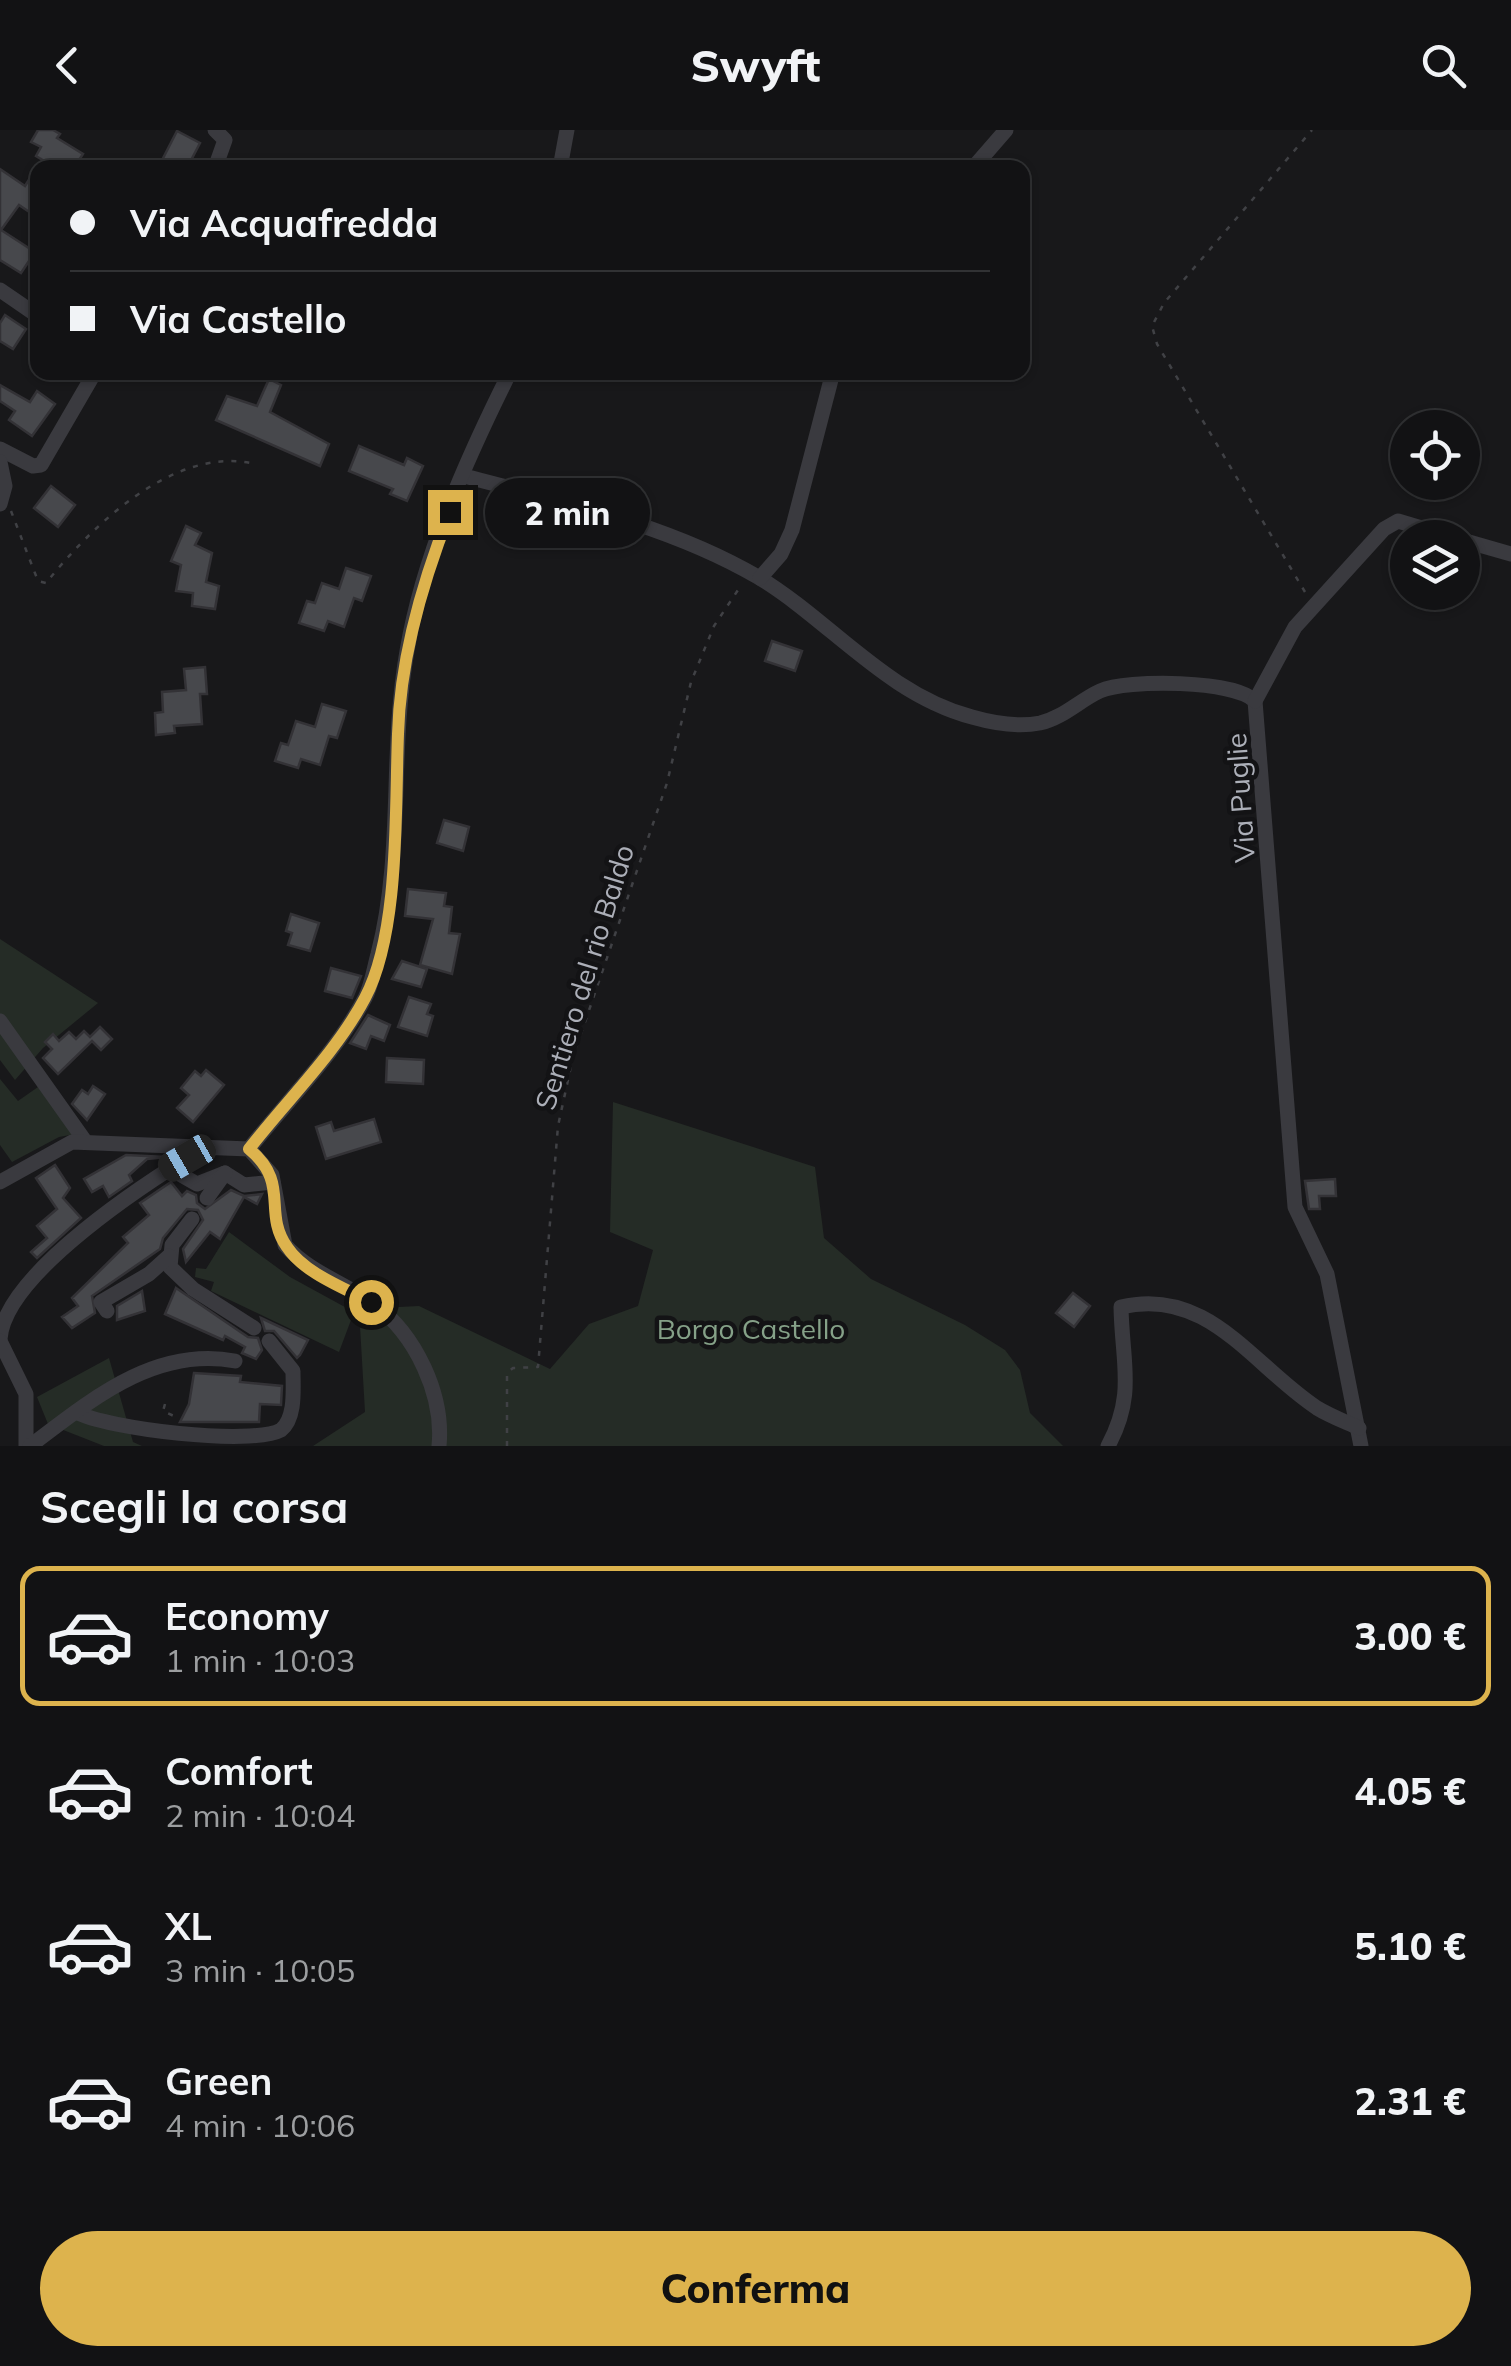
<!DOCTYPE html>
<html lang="it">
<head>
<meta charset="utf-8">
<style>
	:root { --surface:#121214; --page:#1b1b1d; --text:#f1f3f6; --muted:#9c9ea0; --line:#313234; --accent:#ddb34d }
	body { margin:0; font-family:Mulish,sans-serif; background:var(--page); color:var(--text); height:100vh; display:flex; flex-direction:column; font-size:38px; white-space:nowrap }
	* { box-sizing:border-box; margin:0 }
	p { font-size:32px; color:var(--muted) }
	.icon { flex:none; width:55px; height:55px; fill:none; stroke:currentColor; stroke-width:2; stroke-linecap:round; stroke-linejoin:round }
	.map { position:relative; height:1316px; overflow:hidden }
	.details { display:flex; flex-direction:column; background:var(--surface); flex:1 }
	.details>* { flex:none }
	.guide { position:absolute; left:30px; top:30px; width:1000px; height:220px; border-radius:20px; box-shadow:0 2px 8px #0004,0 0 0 2px var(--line); display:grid; align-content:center; height:220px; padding:0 40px; background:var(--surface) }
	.tools { position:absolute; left:1390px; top:280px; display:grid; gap:20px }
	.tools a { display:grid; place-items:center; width:90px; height:90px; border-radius:50%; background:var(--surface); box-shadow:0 2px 8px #0004,0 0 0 2px var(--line); font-size:50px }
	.end { position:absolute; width:45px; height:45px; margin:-22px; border:12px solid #ddb34d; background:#111; box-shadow:0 0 0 5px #111 }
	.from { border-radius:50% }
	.bubble { position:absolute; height:70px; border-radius:35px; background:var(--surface); box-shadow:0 2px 8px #0004,0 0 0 2px var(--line); font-size:32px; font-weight:800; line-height:70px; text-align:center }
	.car { position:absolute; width:30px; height:60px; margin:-30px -15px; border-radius:12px; box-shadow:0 0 8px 2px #0007; background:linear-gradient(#222 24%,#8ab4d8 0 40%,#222 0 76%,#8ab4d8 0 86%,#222 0) }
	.guide b { display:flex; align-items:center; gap:35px; height:95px; font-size:38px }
	.guide b+b { border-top:2px solid var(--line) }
	.guide i { width:25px; height:25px; background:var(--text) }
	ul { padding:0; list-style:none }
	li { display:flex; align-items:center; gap:30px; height:140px; margin:0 20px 15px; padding:0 20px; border:5px solid transparent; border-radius:20px }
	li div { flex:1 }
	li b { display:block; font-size:38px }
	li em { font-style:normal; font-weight:800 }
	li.selected { border-color:var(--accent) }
	li>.icon { width:90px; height:90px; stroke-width:1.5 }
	h2 { padding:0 40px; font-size:45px; line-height:120px }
	.button { display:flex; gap:20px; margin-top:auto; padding:20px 40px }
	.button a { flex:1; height:115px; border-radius:60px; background:var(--accent); color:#111; font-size:40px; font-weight:800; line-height:115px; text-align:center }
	header { display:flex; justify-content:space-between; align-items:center; height:130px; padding:0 40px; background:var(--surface); font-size:45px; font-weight:800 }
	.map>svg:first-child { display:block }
	.green { fill:#252c26 }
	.building { fill:#47484c; stroke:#333236; stroke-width:2.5 }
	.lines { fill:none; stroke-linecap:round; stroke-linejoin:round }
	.path { stroke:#404145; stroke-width:2.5; stroke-dasharray:5 8; stroke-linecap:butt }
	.minor { stroke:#3a3a3f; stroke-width:15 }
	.route { stroke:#ddb34d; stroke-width:12 }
	.labels { text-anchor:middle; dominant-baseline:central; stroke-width:9; stroke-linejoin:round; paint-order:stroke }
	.street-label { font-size:28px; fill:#acafb8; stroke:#131315 }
	.park-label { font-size:28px; fill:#85a188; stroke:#131315 }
</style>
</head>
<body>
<header><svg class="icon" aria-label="back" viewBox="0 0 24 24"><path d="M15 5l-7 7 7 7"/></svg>Swyft<svg class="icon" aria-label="search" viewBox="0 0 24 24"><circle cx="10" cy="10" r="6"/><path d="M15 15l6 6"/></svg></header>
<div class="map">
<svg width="1511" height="1316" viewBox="0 0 1511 1316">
	<rect width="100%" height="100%" fill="#18181a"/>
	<!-- green -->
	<g class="green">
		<polygon points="0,809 98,873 43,918 15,950 0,930"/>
		<polygon points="0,949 18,971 38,957 75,1004 59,1007 12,1032 0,1015"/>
		<polygon points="613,972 815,1037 824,1108 871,1149 965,1195 1005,1220 1020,1240 1030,1283 1063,1316 313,1316 365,1282 359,1179 419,1176 550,1239 589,1194 638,1176 653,1120 610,1102"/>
		<polygon points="229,1102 290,1147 354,1182 339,1222 211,1161 214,1152 195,1147 196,1138 206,1139"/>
		<polygon points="109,1228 133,1312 142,1316 104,1316 48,1294 37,1267"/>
	</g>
	<!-- building -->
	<g class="building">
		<polygon points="38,0 53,0 60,4 57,8 83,24 74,38 56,38 36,26 41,17 31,12"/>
		<polygon points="177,1 200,13 187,38 158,38"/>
		<polygon points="0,39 25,56 30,48 38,53 38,88 19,75 1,100 35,122 21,143 0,130"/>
		<polygon points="5,185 26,199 13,219 0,211 0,193"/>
		<polygon points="269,249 281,255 270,282 329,314 320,336 216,290 227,266 257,276"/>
		<polygon points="0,255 30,272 37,261 55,274 32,306 9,290 15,281 0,271"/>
		<polygon points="359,316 404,335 407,328 423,336 407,371 390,364 393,359 349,341"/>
		<polygon points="51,356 75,375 58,397 34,378"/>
		<polygon points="186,396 201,403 195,415 212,423 206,452 219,456 215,479 192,476 193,463 176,461 181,435 171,431"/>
		<polygon points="346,438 371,446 362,471 354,468 344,497 328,491 324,501 299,493 307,471 315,473 322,453 339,459"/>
		<polygon points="772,511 802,521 795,541 765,531"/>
		<polygon points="205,537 207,564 200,564 202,594 174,596 175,603 156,605 155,583 163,582 162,562 186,560 184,539"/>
		<polygon points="322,574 346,581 337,608 329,606 320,635 301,629 298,638 275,631 281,613 288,615 296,591 315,597"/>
		<polygon points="444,690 469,697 463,721 437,713"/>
		<polygon points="408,759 446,763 444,776 452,777 449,803 460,804 452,844 420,835 433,789 405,786"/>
		<polygon points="291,784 319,793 310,821 288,815 292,803 286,801"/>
		<polygon points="402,831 427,839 421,857 392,849"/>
		<polygon points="331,838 361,846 352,868 325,861"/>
		<polygon points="409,867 431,874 427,884 433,886 427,906 398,897"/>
		<polygon points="368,885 390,895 384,911 371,906 366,919 350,913"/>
		<polygon points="100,897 112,909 101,920 92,911 58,944 43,928 52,919 45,912 53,904 59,911 69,902 76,909 84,901 90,907"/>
		<polygon points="387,928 424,930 423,954 386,952"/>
		<polygon points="206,940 224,955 193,992 177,978 189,965 181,958 195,941 201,946"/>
		<polygon points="93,956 105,964 87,990 72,974 82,960 88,964"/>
		<polygon points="374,989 381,1012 326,1029 316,997 331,992 334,1001"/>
		<polygon points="126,1025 167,1027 147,1029 129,1045 132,1051 109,1067 103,1056 92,1062 84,1049"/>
		<polygon points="55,1035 70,1058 63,1068 81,1088 37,1128 31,1122 47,1108 37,1096 57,1079 36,1048"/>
		<polygon points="1335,1049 1336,1066 1319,1066 1320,1079 1309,1079 1305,1051"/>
		<polygon points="171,1052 182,1066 187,1061 196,1065 197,1073 205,1079 231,1060 244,1066 262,1064 257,1074 244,1067 220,1109 210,1102 186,1132 183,1119 203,1090 198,1080 187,1079 163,1108 160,1119 92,1166 95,1183 72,1198 62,1187 78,1176 72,1168 128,1113 123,1107 149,1085 140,1073"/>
		<polygon points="176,1158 248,1207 258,1208 262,1220 256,1229 242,1223 245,1217 225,1206 223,1210 165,1184"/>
		<polygon points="142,1161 145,1181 117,1190 117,1176"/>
		<polygon points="1073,1163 1090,1176 1074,1197 1056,1183"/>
		<polygon points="261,1188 308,1210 300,1225 297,1228 274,1201 265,1201"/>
		<polygon points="194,1243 241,1246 240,1252 282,1256 281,1275 260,1274 259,1292 180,1292 189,1274"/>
	</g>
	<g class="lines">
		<!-- path -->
		<g class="path">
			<path d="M 11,381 L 38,451 L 46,453 C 92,396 171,318 251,333"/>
			<polyline points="1305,462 1157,214 1152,196 1164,173 1312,0"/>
			<polyline points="165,1274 163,1281 176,1287"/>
			<polyline points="507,1316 507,1243 513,1238 538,1237 558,996 573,927 667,653 691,552 714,496 740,457"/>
		</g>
		<!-- minor -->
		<g class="minor">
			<polyline points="215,38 225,10 215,0"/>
			<polyline points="560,38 567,0"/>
			<polyline points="973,38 1006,0"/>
			<polyline points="0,160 38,186"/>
			<polyline points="0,319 33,336 41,335 95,242"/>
			<polyline points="0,332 5,356 0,374"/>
			<path d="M 464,346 C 563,372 669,395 758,447 C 831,491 886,564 972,587 C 993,593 1019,597 1040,593 C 1063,588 1080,570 1100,561 C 1127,549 1235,550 1255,571 L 1295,1077 L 1327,1144 L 1361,1316"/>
			<polyline points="1462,410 1511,424"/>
			<polyline points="760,448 781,424 792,400 833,242"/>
			<polyline points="1255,571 1295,497 1384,399 1398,391 1455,408"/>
			<polyline points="0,891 85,1011"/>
			<path d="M 249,1019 C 287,971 336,923 365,868 C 372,855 374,838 378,824 C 404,724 389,622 407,521 C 423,426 467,328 510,242"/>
			<polyline points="169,1038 197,1054 225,1043 244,1055 273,1052"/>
			<path d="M 0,1052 L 72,1012 L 249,1019 L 272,1045 L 285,1115 C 310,1143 345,1153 374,1174 C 416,1205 444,1265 439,1316"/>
			<polyline points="207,1068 225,1043"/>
			<polyline points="192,1089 172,1115 170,1137 193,1159 254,1198"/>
			<polyline points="107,1181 101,1172 149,1144 169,1126"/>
			<path d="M 0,1209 C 5,1143 150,1050 205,1017"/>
			<polyline points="0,1211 26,1264 26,1316"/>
			<path d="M 76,1282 C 107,1299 252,1316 281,1300 C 296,1288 293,1259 293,1241 L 269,1211"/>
			<path d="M 30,1316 C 90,1271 154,1216 235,1231"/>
			<path d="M 1108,1316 C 1136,1264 1122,1233 1121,1177 C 1208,1156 1253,1236 1317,1278 C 1330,1286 1346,1292 1359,1298"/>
		</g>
	</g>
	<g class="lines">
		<!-- route -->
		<path class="route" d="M 371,1172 C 344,1158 304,1143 287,1117 C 262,1081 291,1054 249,1019 C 287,970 336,923 365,868 C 400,802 395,678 398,604 C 400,528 422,453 450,382"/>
	</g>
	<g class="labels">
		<!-- street labels -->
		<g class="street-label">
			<text transform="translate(1240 668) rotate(-94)">Via Puglie</text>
			<text transform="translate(584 847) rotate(-73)">Sentiero del rio Baldo</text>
		</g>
		<!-- park labels -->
		<g class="park-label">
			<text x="751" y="1198">Borgo Castello</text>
		</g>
	</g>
</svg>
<div class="tools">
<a><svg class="icon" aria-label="locate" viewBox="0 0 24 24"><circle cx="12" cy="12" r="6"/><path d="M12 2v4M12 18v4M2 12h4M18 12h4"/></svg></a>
<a><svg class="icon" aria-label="layers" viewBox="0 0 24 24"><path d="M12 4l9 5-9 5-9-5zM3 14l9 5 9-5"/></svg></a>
</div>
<i class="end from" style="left:371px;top:1172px"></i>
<i class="end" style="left:450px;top:382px"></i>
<div class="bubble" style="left:485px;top:348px;width:165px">2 min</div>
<i class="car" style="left:187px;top:1028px;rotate:240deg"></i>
<div class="guide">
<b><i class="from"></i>Via Acquafredda</b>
<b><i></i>Via Castello</b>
</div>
</div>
<section class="details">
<h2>Scegli la corsa</h2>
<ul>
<li class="selected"><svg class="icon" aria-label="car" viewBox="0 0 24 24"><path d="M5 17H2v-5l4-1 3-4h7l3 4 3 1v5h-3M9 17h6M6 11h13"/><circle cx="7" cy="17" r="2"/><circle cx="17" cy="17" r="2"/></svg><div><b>Economy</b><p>1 min · 10:03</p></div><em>3.00 €</em></li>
<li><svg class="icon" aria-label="car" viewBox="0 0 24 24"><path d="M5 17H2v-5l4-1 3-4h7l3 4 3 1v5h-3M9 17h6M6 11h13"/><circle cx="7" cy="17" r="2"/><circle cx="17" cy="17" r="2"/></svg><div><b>Comfort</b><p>2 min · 10:04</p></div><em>4.05 €</em></li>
<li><svg class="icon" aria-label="car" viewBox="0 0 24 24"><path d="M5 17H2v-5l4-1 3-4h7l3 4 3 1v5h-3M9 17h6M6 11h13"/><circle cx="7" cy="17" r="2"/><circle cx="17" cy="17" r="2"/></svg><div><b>XL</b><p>3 min · 10:05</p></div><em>5.10 €</em></li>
<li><svg class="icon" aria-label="car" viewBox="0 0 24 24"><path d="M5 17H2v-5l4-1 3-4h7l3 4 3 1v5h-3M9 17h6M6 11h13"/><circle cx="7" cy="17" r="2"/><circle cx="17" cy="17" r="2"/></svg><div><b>Green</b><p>4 min · 10:06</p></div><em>2.31 €</em></li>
</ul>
<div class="button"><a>Conferma</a></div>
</section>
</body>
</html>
